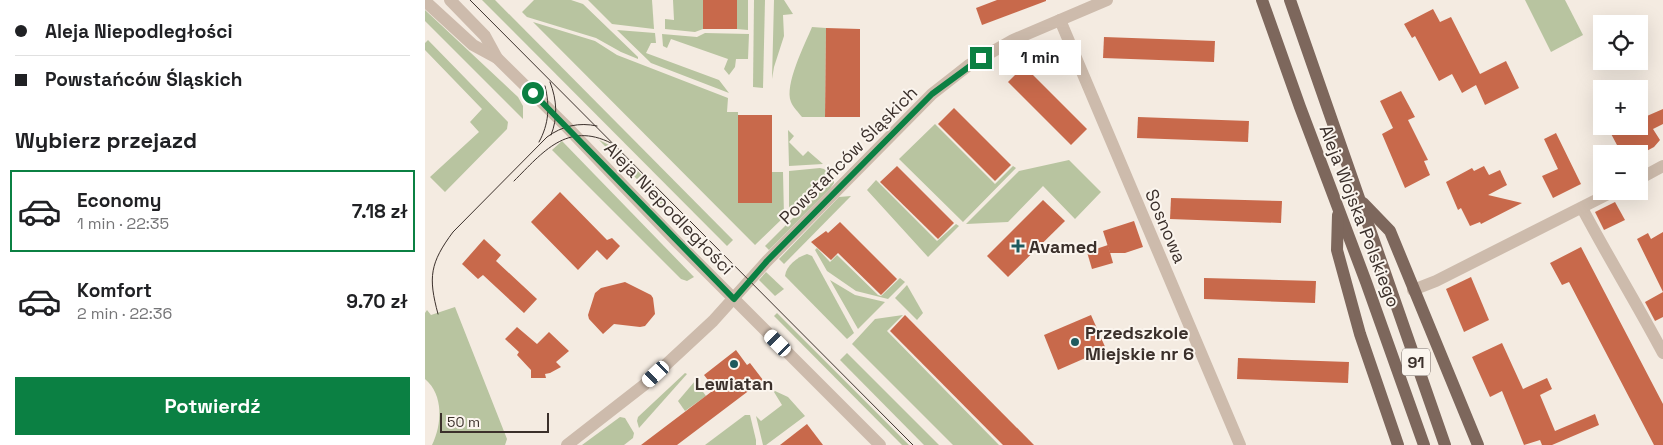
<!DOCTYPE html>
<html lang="pl">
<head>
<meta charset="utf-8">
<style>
	:root { --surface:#fff; --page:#f2f2f2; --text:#202124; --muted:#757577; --line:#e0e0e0; --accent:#0b8043 }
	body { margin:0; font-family:"Space Grotesk",sans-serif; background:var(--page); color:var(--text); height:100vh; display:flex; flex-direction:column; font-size:19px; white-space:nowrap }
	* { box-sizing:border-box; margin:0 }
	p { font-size:16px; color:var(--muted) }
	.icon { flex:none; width:28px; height:28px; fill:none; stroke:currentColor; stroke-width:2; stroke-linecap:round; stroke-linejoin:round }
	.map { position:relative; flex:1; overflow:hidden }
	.side { display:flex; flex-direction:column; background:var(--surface); width:425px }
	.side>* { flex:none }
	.top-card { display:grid; align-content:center; height:110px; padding:0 15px; background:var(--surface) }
	.buttons { position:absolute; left:1168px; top:15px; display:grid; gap:10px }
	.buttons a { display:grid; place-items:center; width:55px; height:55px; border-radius:0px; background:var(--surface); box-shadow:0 5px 20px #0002; font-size:25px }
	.scale { position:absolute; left:15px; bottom:12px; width:109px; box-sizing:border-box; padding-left:5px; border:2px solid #3b302b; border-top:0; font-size:14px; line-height:18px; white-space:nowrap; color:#3b302b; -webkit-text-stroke:4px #fbf5ee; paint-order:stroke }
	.end { position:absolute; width:22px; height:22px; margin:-11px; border:6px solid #0b8043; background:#fff; box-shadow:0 0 0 2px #fff }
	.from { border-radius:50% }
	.bubble { position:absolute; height:35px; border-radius:0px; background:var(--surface); box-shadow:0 5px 20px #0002; font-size:16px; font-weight:600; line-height:35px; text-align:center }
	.car { position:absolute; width:15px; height:30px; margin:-15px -8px; border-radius:6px; box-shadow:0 0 4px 1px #0007; background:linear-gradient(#fff 24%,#345 0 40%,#fff 0 76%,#345 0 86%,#fff 0) }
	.top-card b { display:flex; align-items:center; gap:18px; height:48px; font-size:19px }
	.top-card b+b { border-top:1px solid var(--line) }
	.top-card i { width:12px; height:12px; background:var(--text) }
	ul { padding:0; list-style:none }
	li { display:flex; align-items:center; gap:15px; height:82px; margin:0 10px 8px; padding:0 5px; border:2px solid transparent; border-radius:0px }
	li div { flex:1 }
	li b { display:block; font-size:19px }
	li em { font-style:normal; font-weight:600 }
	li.on { border-color:var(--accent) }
	li>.icon { width:45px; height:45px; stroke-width:1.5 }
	h2 { padding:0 15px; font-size:22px; line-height:60px }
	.cta { display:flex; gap:10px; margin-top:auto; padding:10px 15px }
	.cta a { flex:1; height:58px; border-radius:0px; background:var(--accent); color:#fff; font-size:20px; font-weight:600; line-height:58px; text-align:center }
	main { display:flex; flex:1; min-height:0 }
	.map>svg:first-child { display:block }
	.green { fill:#b8c4a0 }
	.building { fill:#c8694b }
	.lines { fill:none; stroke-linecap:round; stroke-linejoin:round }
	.minor { stroke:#cdbbac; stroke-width:12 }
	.major { stroke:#7d675c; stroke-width:12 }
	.tram { stroke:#3b302b; stroke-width:1 }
	.route { stroke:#0b8043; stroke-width:6 }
	.poi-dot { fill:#1f5a5e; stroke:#fbf5ee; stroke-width:2 }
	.labels { text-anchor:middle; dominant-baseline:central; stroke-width:4; stroke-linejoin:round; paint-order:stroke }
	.shield { fill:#fbf5ee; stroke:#756b66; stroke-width:1 }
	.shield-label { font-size:16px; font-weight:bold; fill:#3b302b }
	.street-label { font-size:18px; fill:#3b302b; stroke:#fbf5ee }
	.poi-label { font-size:18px; font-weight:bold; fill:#3b302b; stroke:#fbf5ee; text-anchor:start }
</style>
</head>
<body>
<main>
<section class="side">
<div class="top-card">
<b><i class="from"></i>Aleja Niepodległości</b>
<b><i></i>Powstańców Śląskich</b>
</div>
<h2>Wybierz przejazd</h2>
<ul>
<li class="on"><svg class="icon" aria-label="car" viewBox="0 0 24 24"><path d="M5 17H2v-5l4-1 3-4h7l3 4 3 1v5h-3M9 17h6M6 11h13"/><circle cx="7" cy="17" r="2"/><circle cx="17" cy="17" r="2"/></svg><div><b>Economy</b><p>1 min · 22:35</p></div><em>7.18 zł</em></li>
<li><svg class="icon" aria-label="car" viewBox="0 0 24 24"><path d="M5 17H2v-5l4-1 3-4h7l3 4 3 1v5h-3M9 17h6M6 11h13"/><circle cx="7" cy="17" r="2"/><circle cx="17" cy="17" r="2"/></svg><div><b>Komfort</b><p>2 min · 22:36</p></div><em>9.70 zł</em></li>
</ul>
<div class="cta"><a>Potwierdź</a></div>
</section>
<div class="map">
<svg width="1238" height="445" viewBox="0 0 1238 445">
	<rect width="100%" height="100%" fill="#f4ebe1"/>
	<!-- green -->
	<g class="green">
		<polygon points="57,0 70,0 308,240 302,246"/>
		<polygon points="109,0 146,0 158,4 213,57 213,59 196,52 171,38 102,17 97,12"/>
		<polygon points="163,0 227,0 229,29 187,24"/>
		<polygon points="248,0 278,0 278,29 270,32 240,29 240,19 249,20"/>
		<polygon points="312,0 323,0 323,30 312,29"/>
		<polygon points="329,0 340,0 338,88 328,87"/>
		<polygon points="349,0 359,0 368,14 358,15 359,36 349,67 347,79"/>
		<polygon points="1100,0 1140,0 1158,35 1126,52"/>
		<polygon points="0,10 93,97 98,106 98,119 0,21"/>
		<polygon points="108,22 170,41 192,55 303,98 302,112 313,112 313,203 347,203 347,172 358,172 359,217 330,245"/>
		<path d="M 387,27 L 401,28 L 400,117 L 377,117 C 374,113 368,107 366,102 C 359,85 380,44 387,27 Z"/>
		<polygon points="192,30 230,33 231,43 226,43 221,53 294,80 304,93 226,63"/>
		<polygon points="280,33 324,34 323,59 311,59 310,67 304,75 299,69 303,59 246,39 242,48 238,46 237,34 272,37"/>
		<polygon points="3,40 83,122 82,129 20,192 5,177 54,132 45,122 57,109 0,50 0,43"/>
		<polygon points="510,124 570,184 588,166 591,168 538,222 474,159"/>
		<polygon points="363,130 369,136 364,142 378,156 383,151 398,164 364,166"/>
		<polygon points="174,140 190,148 241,200 236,204"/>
		<polygon points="137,141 269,277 262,281 256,279 127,150"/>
		<polygon points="644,160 676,192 650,219 618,186 583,222 541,224 594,171"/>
		<polygon points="395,168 399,169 404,174 364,212 364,171"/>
		<polygon points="409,177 409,183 405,189 344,250 340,246"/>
		<polygon points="451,180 512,241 531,224 534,226 503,257 442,190"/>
		<polygon points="426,196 359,264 354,259 414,197"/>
		<polygon points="392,248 405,262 412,255 453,295 456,296 475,278 480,282 463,299 431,291 402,271 390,250"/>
		<path d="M 382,254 L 387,256 L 429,333 L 422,339 L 360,276 C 361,266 372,257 382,254 Z"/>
		<polygon points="341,272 359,289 350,296 334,280"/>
		<polygon points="405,280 430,295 460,302 433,329"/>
		<polygon points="482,285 498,313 492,320 470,298"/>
		<path d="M 30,307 L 82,439 L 80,445 L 7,445 C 17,425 19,395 0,379 L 0,313 L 2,310 L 6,315 Z"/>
		<polygon points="352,313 484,445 477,445 349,316"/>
		<polygon points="478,315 462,331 574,445 528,445 427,344 450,319"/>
		<polygon points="422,353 514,445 499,445 415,360"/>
		<polygon points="260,373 262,374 214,428 212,421 213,417"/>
		<polygon points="270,381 281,396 260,411 253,401"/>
		<polygon points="350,391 363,397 380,416 341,445 338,445 331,416 336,421 357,405 349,392"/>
		<polygon points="320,415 325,415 331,440 331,445 280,445"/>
		<polygon points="195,417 200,418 209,433 208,438 199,445 157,445"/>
	</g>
	<!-- building -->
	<g class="building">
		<rect x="278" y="0" width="34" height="29"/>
		<polygon points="572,0 621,0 621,1 557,25 551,8"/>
		<polygon points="1008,9 1015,22 1026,17 1055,74 1081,61 1094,88 1060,105 1051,85 1037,93 1027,74 1014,81 990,36 987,38 979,24"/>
		<polygon points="401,28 435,29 435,117 400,117"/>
		<polygon points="679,37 790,41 789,62 678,58"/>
		<polygon points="599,66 662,129 646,145 583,82"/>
		<polygon points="976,91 990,117 983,120 1003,160 999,161 1005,175 980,188 957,134 968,128 955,101"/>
		<polygon points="529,108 586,165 570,181 513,124"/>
		<polygon points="1238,109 1238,124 1228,129 1235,140 1229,147 1216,154 1175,154 1192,145 1184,130 1191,126 1220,126 1215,119"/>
		<rect x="313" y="115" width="34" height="88"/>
		<polygon points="713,117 824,121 823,142 712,138"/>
		<polygon points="1131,133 1156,184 1128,198 1117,176 1133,169 1119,139"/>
		<polygon points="472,166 529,223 513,239 455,182"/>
		<polygon points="1059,166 1064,175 1075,170 1082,185 1063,195 1097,203 1056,224 1055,222 1045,226 1036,208 1033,210 1021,182 1047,168 1049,171"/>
		<polygon points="135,192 182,240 187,238 195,246 182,260 172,250 153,270 106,222"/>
		<polygon points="746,198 857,201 856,223 745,219"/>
		<polygon points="618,200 640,221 583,277 562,256"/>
		<polygon points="1190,202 1200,220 1179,230 1170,212"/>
		<polygon points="709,221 718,247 700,253 685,253 678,231"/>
		<polygon points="415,222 472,279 456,295 413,253 406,260 386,242 401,231 403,233"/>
		<polygon points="1238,232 1238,292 1212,239 1223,233 1226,239"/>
		<polygon points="59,239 76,255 71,261 112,299 99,313 58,275 53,279 37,264"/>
		<polygon points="683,245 688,263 667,269 662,252"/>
		<polygon points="1156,247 1238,404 1238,445 1229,445 1144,282 1137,285 1125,263"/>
		<polygon points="1046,277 1064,320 1039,332 1021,289"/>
		<polygon points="779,278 891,281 890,303 779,299"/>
		<polygon points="200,282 226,295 228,298 230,314 220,326 215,327 189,324 178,334 164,319 163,315 170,293 176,288"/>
		<polygon points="1238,292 1238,317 1230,321 1220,302"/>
		<polygon points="480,315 609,445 578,445 465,331"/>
		<polygon points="666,315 681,349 633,370 619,335"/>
		<polygon points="92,327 112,344 124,332 144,351 131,362 136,367 125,373 120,374 121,378 106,378 106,370 92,355 94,352 80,339"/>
		<polygon points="1077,343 1098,389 1122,378 1127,389 1115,395 1130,431 1170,414 1174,425 1127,445 1117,445 1115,440 1099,445 1077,391 1065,397 1047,357"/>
		<polygon points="311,350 322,365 325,363 338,380 252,445 216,445 290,389 279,375"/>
		<polygon points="813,358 924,362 923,383 812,379"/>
		<polygon points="382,424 398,445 355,445"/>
	</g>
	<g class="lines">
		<!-- minor -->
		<g class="minor">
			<polyline points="25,0 60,36 72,58 141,126 252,242 455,445"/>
			<polyline points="0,1 48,45 72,58"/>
			<polyline points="635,20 815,445"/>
			<polyline points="1214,179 1238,166"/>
			<path d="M 1157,208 C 1183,257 1212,304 1238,353"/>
			<polyline points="988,290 1011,281 1189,191"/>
			<polyline points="142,445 219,385 288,321 342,261 507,94 544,65 588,40 682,0"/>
		</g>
		<!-- major -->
		<g class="major">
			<polyline points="837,0 875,107 941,282 999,445"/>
			<polyline points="865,0 1020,445"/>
			<polyline points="938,203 965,231 1053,445"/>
			<polyline points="913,215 912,250 935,334 973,445"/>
		</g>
		<!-- tram -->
		<g class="tram">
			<polyline points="45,0 488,445"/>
			<path d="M 125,82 C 132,100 133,118 126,135"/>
			<path d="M 114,142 C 124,124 125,106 120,86"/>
			<path d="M 89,181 C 118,152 142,121 186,143"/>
			<path d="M 13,314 C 3,277 5,263 28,232 L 122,137 C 137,126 154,122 172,126"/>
		</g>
	</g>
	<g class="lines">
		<!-- route -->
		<polyline class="route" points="108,93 309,299 342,261 507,94 556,58"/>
	</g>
	<!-- markers -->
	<g class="poi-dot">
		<path d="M590.5 238.5h5v5h5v5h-5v5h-5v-5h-5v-5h5z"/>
		<circle cx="650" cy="342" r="5"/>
		<circle cx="309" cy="364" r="5"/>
	</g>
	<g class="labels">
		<!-- shield labels -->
		<rect class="shield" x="977" y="348.5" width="28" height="27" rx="4"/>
		<g class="shield-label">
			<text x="991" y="362">91</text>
		</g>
		<!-- street labels -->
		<g class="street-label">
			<text transform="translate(423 155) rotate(-45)">Powstańców Śląskich</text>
			<text transform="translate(244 208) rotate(46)">Aleja Niepodległości</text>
			<text transform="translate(935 216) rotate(69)">Aleja Wojska Polskiego</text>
			<text transform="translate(741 226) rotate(67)">Sosnowa</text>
		</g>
		<!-- poi labels -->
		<g class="poi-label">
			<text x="604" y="246">Avamed</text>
			<text x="660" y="332">Przedszkole<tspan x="660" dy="21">Miejskie nr 6</tspan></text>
			<text x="309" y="383" text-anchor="middle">Lewiatan</text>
		</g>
	</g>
</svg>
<div class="buttons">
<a><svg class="icon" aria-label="locate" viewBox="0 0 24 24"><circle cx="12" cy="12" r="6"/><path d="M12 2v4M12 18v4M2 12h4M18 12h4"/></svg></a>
<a>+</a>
<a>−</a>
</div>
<div class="scale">50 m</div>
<i class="end from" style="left:108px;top:93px"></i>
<i class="end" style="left:556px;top:58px"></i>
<div class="bubble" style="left:574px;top:40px;width:82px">1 min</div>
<i class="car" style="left:353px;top:343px;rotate:315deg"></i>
<i class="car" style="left:231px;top:374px;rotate:227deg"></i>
</div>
</main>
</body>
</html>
